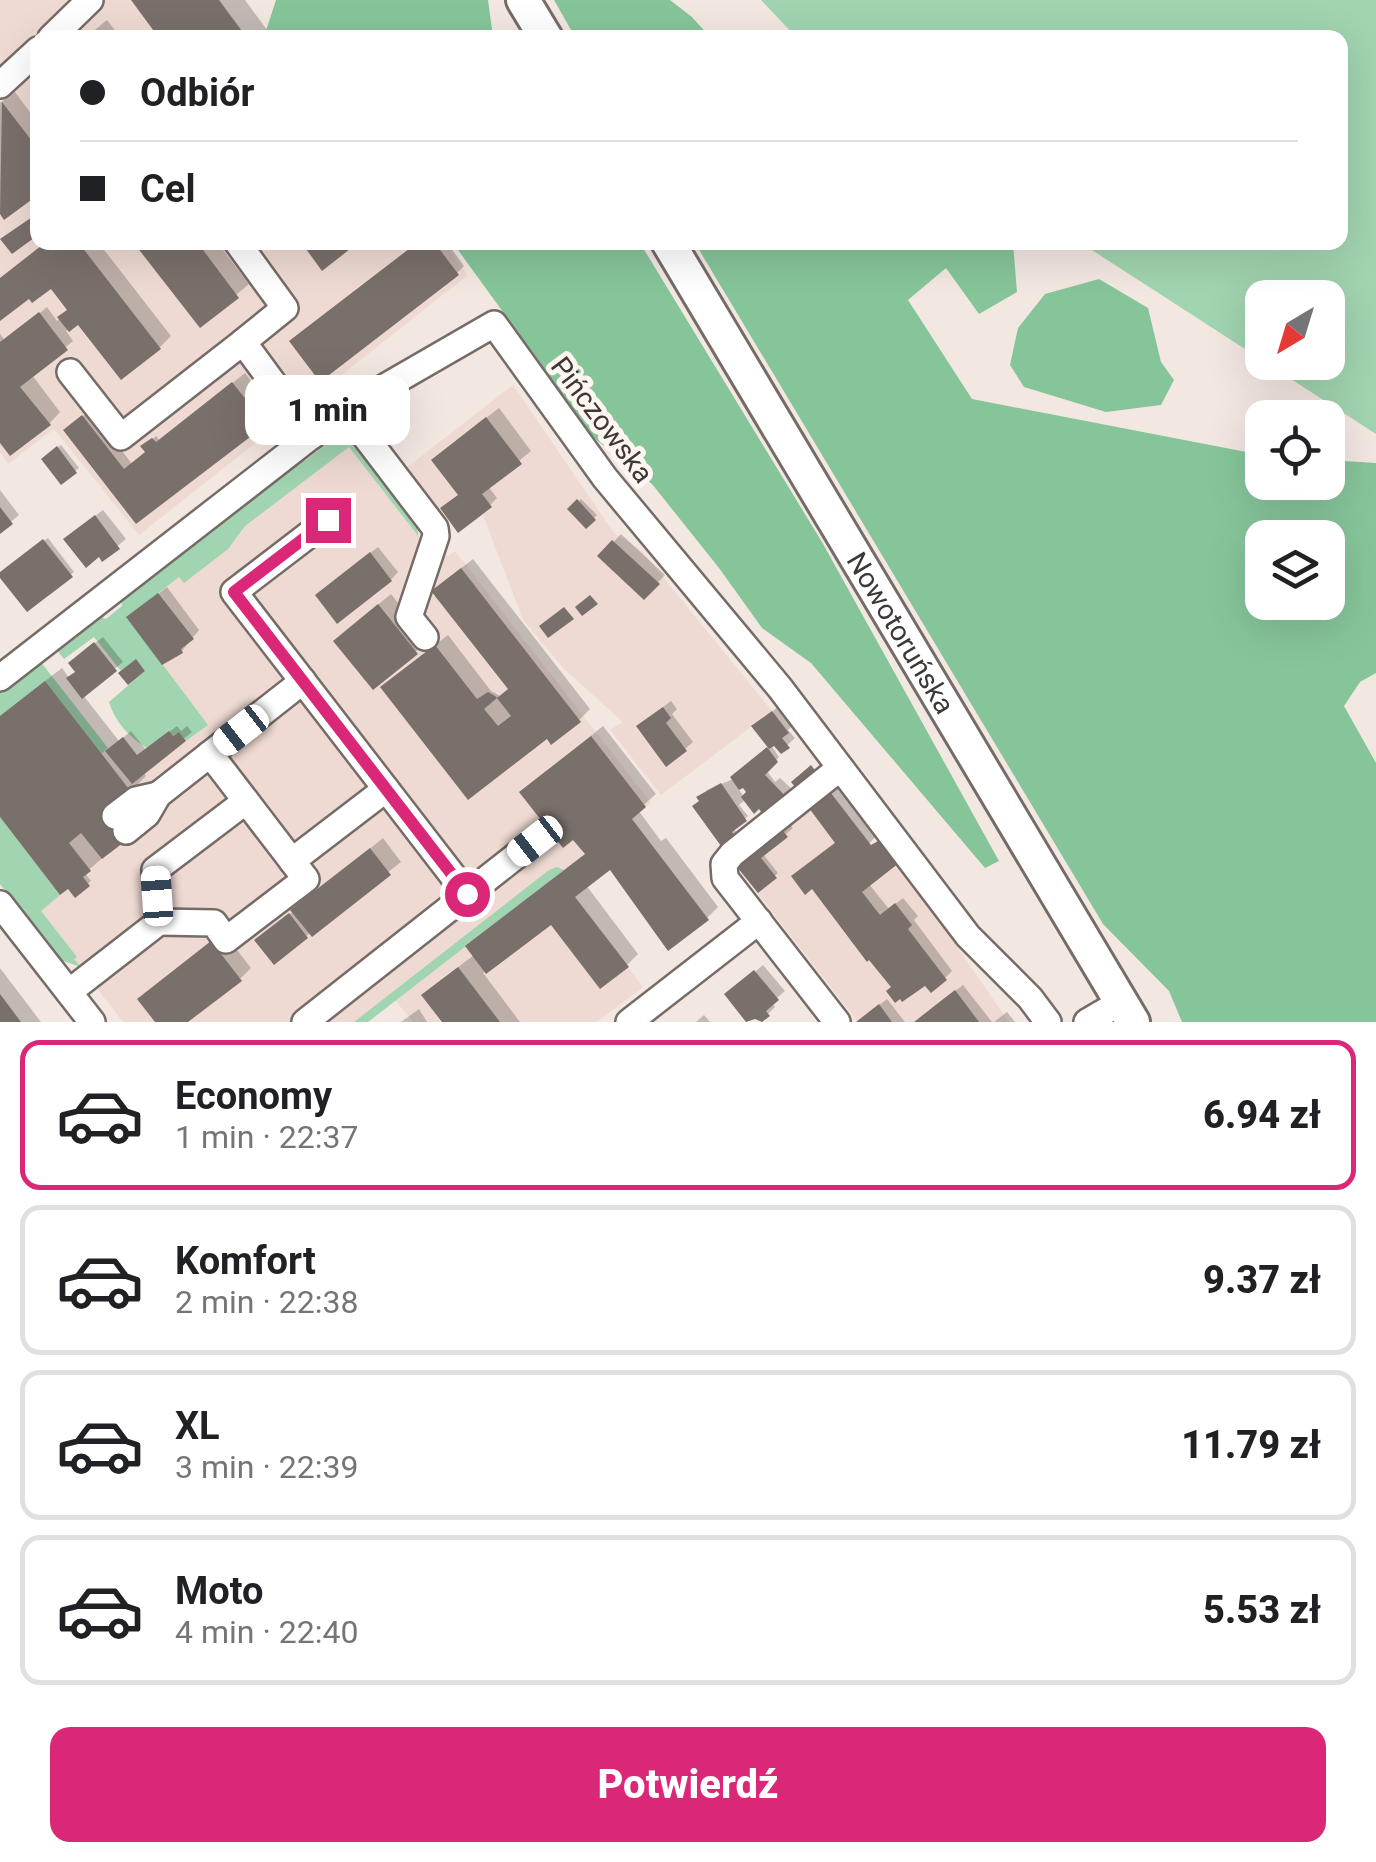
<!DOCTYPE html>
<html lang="pl">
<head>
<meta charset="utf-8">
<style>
	:root { --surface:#fff; --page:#f6f6f6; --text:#202124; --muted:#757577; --line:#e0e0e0; --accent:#db2777 }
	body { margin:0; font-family:Roboto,sans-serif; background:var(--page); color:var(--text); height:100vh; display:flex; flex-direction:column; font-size:38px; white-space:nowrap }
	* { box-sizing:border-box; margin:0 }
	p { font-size:32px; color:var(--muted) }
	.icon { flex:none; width:55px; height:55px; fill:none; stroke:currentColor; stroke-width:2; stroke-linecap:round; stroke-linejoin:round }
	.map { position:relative; height:1022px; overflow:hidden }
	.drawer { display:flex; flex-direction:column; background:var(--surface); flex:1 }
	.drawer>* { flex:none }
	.guide { position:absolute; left:30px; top:30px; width:1318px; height:220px; border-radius:20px; box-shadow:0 10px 40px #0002; display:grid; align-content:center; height:220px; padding:0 50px; background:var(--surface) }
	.needle { width:65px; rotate:218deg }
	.controls { position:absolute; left:1245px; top:280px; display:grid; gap:20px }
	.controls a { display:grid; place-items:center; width:100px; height:100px; border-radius:20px; background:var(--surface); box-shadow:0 10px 40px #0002; font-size:50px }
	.end { position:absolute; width:45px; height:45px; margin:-22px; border:12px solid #db2777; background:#fff; box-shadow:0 0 0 5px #fff }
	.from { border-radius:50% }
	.bubble { position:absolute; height:70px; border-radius:20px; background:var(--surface); box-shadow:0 10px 40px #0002; font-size:32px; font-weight:800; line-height:70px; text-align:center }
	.car { position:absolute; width:30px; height:60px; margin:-30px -15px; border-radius:12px; box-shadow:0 0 8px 2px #0007; background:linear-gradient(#fff 24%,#345 0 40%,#fff 0 76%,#345 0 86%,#fff 0) }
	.guide b { display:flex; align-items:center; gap:35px; height:95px; font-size:38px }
	.guide b+b { border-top:2px solid var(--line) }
	.guide i { width:25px; height:25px; background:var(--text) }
	ul { padding:18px 0 0; list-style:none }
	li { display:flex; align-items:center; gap:30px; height:150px; margin:0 20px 15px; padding:0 30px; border:5px solid var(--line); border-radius:20px }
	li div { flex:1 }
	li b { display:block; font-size:38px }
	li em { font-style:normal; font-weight:800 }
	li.current { border-color:var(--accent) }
	li>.icon { width:90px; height:90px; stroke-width:1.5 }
	.action { display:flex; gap:20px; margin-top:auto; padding:20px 50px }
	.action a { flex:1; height:115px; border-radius:20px; background:var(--accent); color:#fff; font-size:40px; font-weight:800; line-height:115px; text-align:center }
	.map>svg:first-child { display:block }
	.built { fill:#eedad2 }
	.green { fill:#a1d4b0 }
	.forest { fill:#86c59a; fill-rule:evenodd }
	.shadow { fill:#0003; fill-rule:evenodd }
	.building { fill:#7a706b }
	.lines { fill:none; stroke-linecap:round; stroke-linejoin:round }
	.minor-casing { stroke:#766c67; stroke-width:30 }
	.major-casing { stroke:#766c67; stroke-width:38 }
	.minor { stroke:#fff; stroke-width:25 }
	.major { stroke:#fff; stroke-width:32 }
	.route { stroke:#db2777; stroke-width:12 }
	.labels { text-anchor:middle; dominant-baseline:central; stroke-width:10; stroke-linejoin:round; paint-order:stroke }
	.street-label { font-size:28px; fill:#3c3836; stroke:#fff5f1 }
</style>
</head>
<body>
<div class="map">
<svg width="1376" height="1022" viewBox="0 0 1376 1022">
	<rect width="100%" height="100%" fill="#f3e7e2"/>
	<!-- built -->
	<g class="built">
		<polygon points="0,0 219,0 247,37 38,38 38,242 445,243 468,275 139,535 54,429 8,464 0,452"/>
		<polygon points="513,385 614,533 641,550 772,711 661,795 610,730 623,722 564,669 523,620 483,515 458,533 406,468"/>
		<polygon points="342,437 419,537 448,556 455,551 651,803 558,875 643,987 597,1022 413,1022 395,1000 368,1022 123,1022 0,863 0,699 40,668 131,784 195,734 105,620"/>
		<polygon points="827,788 870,845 880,840 899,863 1009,1022 858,1022 733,862"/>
	</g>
	<!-- green -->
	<g class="green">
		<polygon points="761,0 1376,0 1376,434 1266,363 1328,362 1328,298 1262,298 1262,360 1081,243 1340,242 1340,38 796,37"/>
		<path d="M 338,435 L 354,443 L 416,524 L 419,537 L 349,447 L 245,526 L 228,549 L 184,583 L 179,577 L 127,617 L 208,725 L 186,741 L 179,732 L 147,748 C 130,738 115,722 109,702 L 145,671 L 136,660 L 121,671 L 94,637 L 64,659 L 56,649 L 99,616 L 106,619 L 122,606 L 121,598 L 292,464 L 306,460 Z"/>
		<polygon points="40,661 108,748 101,754 45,682 0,716 0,691"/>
		<polygon points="0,817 60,895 41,911 77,957 74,959 81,967 60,960 0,884"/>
		<polygon points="557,867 564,870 368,1022 354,1022 549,870"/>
	</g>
	<!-- forest -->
	<g class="forest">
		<polygon points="276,0 488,0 493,37 264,37"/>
		<polygon points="554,0 670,0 692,17 710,37 575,37"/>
		<polygon points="453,243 640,243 822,542 999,861 985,868 811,663 762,628 719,568 652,484 594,438"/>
		<path d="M 695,243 L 1013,243 L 1017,292 L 979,314 L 946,268 L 908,300 L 972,399 L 1262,455 L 1262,482 L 1328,482 L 1328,460 L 1376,463 L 1376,673 L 1360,682 L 1344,706 L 1376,763 L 1376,1022 L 1182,1022 L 1169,991 L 1103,924 ZM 1262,538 L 1328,538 L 1328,602 L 1262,602 Z"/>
		<polygon points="1099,279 1148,308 1161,362 1174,380 1161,405 1106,412 1024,387 1010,365 1018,328 1045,294"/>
	</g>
	<!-- shadow -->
	<g class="shadow">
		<polygon points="134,0 245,0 273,38 163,38"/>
		<polygon points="107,20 121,38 85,38"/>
		<polygon points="15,92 38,123 38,192 5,216 0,210 0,103"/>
		<polygon points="49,242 98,242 171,336 160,347 78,321 66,331 73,341 32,375 60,412 49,424 0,439 0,334 6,342 47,307 57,321 69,310 51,286 30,295 0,318 0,279"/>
		<polygon points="136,242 217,242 249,284 200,325"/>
		<polygon points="419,242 447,242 464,266 457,273"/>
		<polygon points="245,373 275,412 137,520 74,423 91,410 132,464 147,451 147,444 156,436 160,441"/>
		<polygon points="499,408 531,451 488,486 497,498 490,505 461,494 461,437"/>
		<polygon points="61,445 79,468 62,482 44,459"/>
		<polygon points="0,490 19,515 0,531"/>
		<polygon points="581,499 597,515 586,526 570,509"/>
		<polygon points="103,510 126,539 103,558 74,532"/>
		<polygon points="621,534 665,575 644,597 601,556"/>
		<polygon points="48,538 74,572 27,609 41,543"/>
		<polygon points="378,547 398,572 391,580 325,588"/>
		<polygon points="473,559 590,709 579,720 547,735 468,797 395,676 448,635 491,691 502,697 511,689 446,580"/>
		<polygon points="167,587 199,630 182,651 137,610"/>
		<polygon points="391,594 428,641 374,687 347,630"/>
		<polygon points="103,637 123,662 83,695 119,741 131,731 146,750 177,726 181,731 187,726 192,732 143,772 146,776 131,791 127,837 85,873 91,881 75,894 0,813 0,716 62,668 70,679 78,671 78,656"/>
		<polygon points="671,701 677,709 672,714 693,742 685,749 647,719"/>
		<path d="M 780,705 L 794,724 L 788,730 L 795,738 L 781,751 L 772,740 L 769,742 L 779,757 L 767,771 L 775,782 L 780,778 L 796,793 L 768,816 L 760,806 L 754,810 L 746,799 L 739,805 L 748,816 L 733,828 L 738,834 L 722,843 L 713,832 L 724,821 L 722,819 L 712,827 L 696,806 L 707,790 L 731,780 L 770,747 L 755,726 ZM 744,784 L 749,792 L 744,797 L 738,788 Z"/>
		<polygon points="603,726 656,794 638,810 661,841 666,838 718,907 707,918 611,867 586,885 638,954 627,965 552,921 483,973 520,1022 445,1022 436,984 474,955 468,946 587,854 574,837 522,792"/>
		<polygon points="840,778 880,832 864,849 869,884 889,909 903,898 918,916 914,920 952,971 945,978 894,987 806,865 837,841 809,804"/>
		<polygon points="787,821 793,828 763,854 778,873 758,889 737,862"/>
		<polygon points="383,838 401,862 274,961 258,940"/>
		<polygon points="223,932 251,968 240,979 140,999"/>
		<polygon points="763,965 785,991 772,1002 775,1007 768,1014 756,1016 749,1021 727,995"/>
		<polygon points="0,968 41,1022 0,1022"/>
		<polygon points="963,985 992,1022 915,1022"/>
		<polygon points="887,999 905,1022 861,1022 868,1014"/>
		<polygon points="419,1009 427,1022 401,1022"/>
		<polygon points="1007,1012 1015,1022 994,1022"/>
		<polygon points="704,1015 710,1022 696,1022"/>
	</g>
	<!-- building -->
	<g class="building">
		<polygon points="131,0 219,0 247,38 159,38"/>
		<polygon points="2,102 38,149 38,195 4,220 0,214"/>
		<polygon points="38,213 38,235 12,254 0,239"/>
		<polygon points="46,242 78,242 161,349 121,380 78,325 69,332 57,317 67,310 51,289 32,303 29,299 0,321 0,278"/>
		<polygon points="133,242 197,242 239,298 200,328"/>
		<polygon points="301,242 359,242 322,271"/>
		<polygon points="418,242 434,242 459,275 320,382 289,341"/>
		<polygon points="39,312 68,350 20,387 51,425 10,456 0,443 0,342"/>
		<polygon points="232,382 266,425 136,524 63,430 82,415 124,469 145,452 140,446 152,438 156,442"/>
		<polygon points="486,417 522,464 482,494 492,507 458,533 440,508 458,495 431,460"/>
		<polygon points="57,446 77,473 61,485 41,459"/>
		<polygon points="577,499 596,520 586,529 567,509"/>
		<polygon points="0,507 13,524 0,534"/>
		<polygon points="95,515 120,549 102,562 99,557 86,568 63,539"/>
		<polygon points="43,539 73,577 27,612 0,578 0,572"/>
		<polygon points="612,540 660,584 644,600 597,556"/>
		<polygon points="370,552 392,581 337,624 315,595"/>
		<polygon points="461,568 581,722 551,745 547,739 468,800 380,687 435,645 477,699 488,692 495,696 497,698 484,709 498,726 511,716 497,698 508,689 431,591"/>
		<polygon points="158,593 194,639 181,649 183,653 162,665 126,617"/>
		<polygon points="590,595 598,604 582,616 575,607"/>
		<polygon points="378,604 418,654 373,690 333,641"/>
		<polygon points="564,607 574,619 548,638 539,626"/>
		<polygon points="94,642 117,671 82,699 66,678 75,672 68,663"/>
		<polygon points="136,659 145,671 128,685 118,673"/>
		<polygon points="45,681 132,793 128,839 102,859 81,833 69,843 91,871 83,877 90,886 75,898 68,889 60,895 0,817 0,716"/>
		<polygon points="663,707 671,718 666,723 687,751 666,767 636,726"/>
		<polygon points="772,711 789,733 782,738 790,748 781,754 774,746 769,749 751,726"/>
		<polygon points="169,731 173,736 179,732 186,741 132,784 105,751 123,737 137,755"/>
		<polygon points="591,736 646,807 632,819 709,920 668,951 610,870 575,897 629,967 600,989 551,925 486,974 465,946 585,854 573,840 563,848 519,792"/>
		<polygon points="767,747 778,762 765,775 791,802 767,820 759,809 754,814 741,797 746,792 743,788 739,790 730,777"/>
		<polygon points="811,765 820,777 800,793 791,782"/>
		<polygon points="721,783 747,821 732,832 737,839 721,846 692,806 699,801 696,797"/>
		<polygon points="827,788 871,845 880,840 899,863 862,892 880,915 895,903 912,925 908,929 947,980 931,993 925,986 902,1002 900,999 895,1003 886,991 891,987 869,960 867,962 812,889 805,895 791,876 835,843 806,804"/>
		<polygon points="779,826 788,837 761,858 777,878 758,893 733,862"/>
		<polygon points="370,848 391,875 312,937 290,910"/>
		<polygon points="289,913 308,938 274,965 254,940"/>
		<polygon points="211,941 242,981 188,1022 155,1022 137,999"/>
		<polygon points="458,967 500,1022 442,1022 421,995"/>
		<polygon points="754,970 779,1000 766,1011 770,1016 762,1022 755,1019 746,1022 724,994"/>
		<polygon points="955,990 979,1022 914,1022 942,1000"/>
		<polygon points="0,994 21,1022 0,1022"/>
		<polygon points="879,1004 892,1022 856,1022"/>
	</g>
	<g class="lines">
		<!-- minor casing -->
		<g class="minor-casing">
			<g id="minor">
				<polyline points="51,38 90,0"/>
				<polyline points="0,85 38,50"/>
				<polyline points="237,242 285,308 243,342"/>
				<polyline points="70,372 121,437 243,342 312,436"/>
				<polyline points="345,410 435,528 436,536 409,617 425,637"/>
				<polyline points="328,520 234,592 467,894"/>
				<polyline points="0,678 345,410 494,324 605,478 780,688 968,936 1030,998 1048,1022"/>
				<polyline points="210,754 292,861 386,789"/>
				<polyline points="115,816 136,800 158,795"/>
				<polyline points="126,831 147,814 158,795 303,681"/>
				<polyline points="0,904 92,1022"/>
				<polyline points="159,922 214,923 226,940 306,879 292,861"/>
				<polyline points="69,992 159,922 155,870 246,801"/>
				<polyline points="305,1022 535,841"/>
				<polyline points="629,1022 759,921"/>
				<polyline points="837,1022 725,878 724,864 732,854 840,768"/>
				<polyline points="1087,1022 1121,1002"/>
			</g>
		</g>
		<!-- major casing -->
		<g class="major-casing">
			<g id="major">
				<polyline points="523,0 546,38"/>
				<path id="s1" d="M 668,242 L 1133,1022"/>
			</g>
		</g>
		<!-- minor -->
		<use href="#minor" class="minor"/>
		<!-- major -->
		<use href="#major" class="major"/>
	</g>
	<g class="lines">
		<!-- route -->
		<polyline class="route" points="328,520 234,592 467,894"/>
	</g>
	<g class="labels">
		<!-- street labels -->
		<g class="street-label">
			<text transform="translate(602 420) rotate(53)">Pińczowska</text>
			<text stroke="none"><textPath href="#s1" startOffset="455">Nowotoruńska</textPath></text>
		</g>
	</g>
</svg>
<div class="controls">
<a><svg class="needle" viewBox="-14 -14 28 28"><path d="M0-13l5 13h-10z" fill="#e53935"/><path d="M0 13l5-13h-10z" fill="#757577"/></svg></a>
<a><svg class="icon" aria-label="locate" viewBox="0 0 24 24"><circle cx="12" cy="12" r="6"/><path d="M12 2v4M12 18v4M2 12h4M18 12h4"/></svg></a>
<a><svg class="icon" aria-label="layers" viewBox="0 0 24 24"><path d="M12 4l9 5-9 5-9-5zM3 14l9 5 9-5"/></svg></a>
</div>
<i class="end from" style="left:467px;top:894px"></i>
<i class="end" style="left:328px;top:520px"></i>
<div class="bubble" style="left:245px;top:375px;width:165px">1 min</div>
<i class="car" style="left:241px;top:730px;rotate:232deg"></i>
<i class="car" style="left:535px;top:841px;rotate:232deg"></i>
<i class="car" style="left:157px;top:896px;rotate:356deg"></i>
<div class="guide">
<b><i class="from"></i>Odbiór</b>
<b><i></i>Cel</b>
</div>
</div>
<section class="drawer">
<ul>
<li class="current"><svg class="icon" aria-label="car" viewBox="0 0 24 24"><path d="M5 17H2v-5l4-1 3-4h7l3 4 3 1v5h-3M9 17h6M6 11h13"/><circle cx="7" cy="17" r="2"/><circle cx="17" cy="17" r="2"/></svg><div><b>Economy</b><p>1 min · 22:37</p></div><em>6.94 zł</em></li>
<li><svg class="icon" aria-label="car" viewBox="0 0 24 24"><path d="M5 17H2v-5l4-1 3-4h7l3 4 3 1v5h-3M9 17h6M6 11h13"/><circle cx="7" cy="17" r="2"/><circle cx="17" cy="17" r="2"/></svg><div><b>Komfort</b><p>2 min · 22:38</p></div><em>9.37 zł</em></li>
<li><svg class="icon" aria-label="car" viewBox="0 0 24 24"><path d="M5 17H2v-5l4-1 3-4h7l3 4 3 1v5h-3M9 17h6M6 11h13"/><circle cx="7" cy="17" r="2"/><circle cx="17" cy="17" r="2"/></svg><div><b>XL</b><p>3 min · 22:39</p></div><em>11.79 zł</em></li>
<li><svg class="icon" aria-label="car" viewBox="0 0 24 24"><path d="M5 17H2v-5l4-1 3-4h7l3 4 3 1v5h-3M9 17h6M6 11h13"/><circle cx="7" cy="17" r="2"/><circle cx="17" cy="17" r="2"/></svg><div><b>Moto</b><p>4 min · 22:40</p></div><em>5.53 zł</em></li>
</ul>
<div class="action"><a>Potwierdź</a></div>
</section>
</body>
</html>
